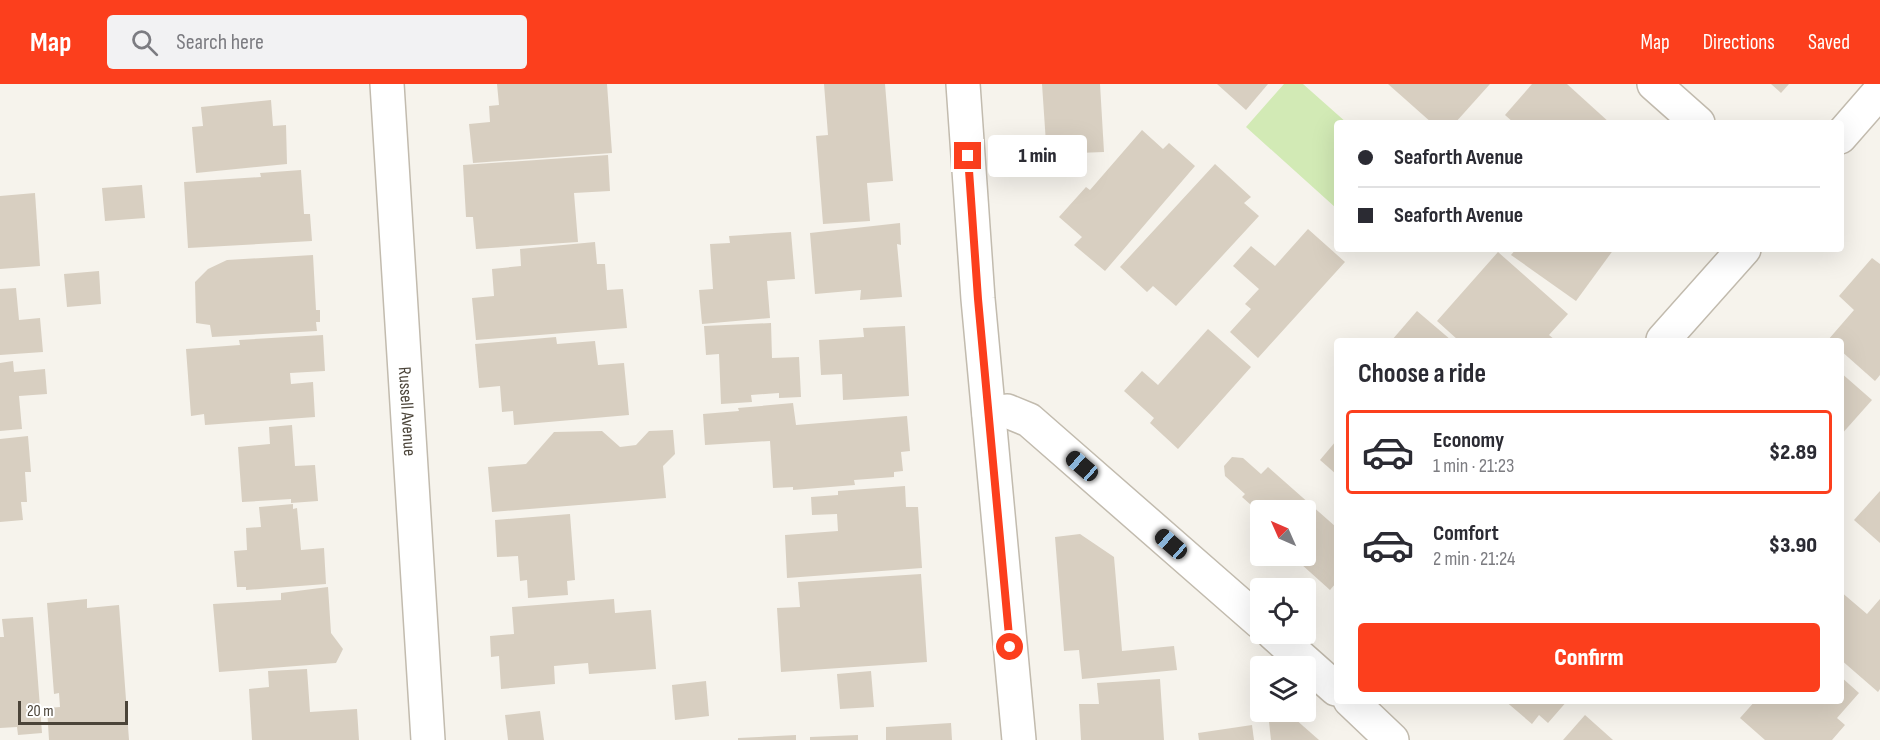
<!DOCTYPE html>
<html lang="en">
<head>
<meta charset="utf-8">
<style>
	:root { --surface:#fff; --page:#f2f2f3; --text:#2b2b33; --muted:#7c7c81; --line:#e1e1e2; --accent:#fc3f1d }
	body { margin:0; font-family:"Sofia Sans Condensed",sans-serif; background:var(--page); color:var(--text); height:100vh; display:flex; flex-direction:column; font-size:22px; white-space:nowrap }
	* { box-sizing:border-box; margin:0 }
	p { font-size:20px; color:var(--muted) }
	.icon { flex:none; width:33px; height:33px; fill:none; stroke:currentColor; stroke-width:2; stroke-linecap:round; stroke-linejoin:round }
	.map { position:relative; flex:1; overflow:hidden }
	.drawer { position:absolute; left:1334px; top:254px; width:510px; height:366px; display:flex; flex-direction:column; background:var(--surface); border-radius:6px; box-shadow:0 6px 24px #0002 }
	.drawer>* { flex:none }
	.banner { position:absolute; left:1334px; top:36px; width:510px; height:132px; border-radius:6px; box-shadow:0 6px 24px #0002; display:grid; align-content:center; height:132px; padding:0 24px; background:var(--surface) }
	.needle { width:39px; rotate:315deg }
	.controls { position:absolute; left:1250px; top:416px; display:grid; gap:12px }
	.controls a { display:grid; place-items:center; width:66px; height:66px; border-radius:6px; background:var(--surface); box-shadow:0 6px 24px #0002; font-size:30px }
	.scale { position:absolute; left:18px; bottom:15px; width:110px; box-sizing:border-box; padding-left:6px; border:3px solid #4b4439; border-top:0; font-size:16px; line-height:21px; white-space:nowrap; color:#4b4439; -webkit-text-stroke:4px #fff; paint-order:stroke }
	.end { position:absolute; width:27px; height:27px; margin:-14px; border:8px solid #fc3f1d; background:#fff; box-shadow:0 0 0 3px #fff }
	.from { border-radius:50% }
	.bubble { position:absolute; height:42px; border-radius:6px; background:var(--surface); box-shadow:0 6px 24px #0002; font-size:20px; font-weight:800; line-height:42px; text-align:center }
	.car { position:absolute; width:18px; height:36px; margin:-18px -9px; border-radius:8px; box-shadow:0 0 4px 2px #0007; background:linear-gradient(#222 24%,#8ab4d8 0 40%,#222 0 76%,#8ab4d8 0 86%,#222 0) }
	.banner b { display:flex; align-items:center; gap:21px; height:57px; font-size:22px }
	.banner b+b { border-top:2px solid var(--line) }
	.banner i { width:15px; height:15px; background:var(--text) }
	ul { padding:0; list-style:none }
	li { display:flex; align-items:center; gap:18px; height:84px; margin:0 12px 9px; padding:0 12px; border:3px solid transparent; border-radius:6px }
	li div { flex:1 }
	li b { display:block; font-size:22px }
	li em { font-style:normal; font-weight:800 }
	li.selected { border-color:var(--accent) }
	li>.icon { width:54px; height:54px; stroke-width:1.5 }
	h2 { padding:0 24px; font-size:27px; line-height:72px }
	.action { display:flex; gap:12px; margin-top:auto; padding:12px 24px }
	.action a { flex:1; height:69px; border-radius:6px; background:var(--accent); color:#fff; font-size:24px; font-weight:800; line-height:69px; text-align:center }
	header { display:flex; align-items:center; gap:36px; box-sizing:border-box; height:84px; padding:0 30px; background:var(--accent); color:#fff }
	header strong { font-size:28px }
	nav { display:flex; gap:33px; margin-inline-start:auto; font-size:21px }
	.search { width:420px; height:54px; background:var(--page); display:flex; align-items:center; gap:15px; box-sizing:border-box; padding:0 21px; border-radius:6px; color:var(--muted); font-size:22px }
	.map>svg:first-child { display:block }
	.green { fill:#d2eab5 }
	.building { fill:#d8cfc1 }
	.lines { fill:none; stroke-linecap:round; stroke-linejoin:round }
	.minor-casing { stroke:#c2bbae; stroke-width:36 }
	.minor { stroke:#fff; stroke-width:33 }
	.route { stroke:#fc3f1d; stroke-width:8 }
	.labels { text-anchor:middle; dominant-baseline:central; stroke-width:6; stroke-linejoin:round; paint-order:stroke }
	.street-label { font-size:18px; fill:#4b4439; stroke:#fff }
</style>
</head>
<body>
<header>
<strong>Map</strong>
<div class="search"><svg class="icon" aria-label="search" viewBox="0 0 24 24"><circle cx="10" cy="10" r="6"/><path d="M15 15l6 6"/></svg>Search here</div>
<nav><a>Map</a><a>Directions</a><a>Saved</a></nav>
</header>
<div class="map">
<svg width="1880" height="656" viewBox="0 0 1880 656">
	<rect width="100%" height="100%" fill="#f6f3ec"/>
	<!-- green -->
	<polygon class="green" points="1284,0 1303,0 1347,39 1336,39 1336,124 1246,43"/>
	<!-- building -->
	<g class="building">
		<polygon points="497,0 607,0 612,69 473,79 469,40 490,38 489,22 499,21"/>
		<polygon points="824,0 885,0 893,97 867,99 870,137 823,140 816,52 828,51"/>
		<polygon points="1042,0 1100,0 1104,68 1078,69 1079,86 1048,89"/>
		<polygon points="1217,0 1268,0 1246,26"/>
		<polygon points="1388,0 1490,0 1455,39 1432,39"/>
		<polygon points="1532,0 1567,0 1610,39 1514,39 1505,31"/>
		<polygon points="1771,0 1789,0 1781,9"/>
		<polygon points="271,16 273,42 286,41 287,80 196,89 192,43 203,42 201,23"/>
		<polygon points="1142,46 1163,65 1169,59 1195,82 1105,187 1074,161 1082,153 1059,133 1086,103 1090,106"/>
		<polygon points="608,71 610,107 574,109 578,158 476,165 473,133 466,133 463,81"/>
		<polygon points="1215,80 1251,113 1244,119 1259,132 1176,222 1153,202 1147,208 1120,183"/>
		<polygon points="301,86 304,130 310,130 312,157 188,164 184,98 261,93 260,89"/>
		<polygon points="142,101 145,134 105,137 102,104"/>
		<polygon points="35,109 40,182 0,185 0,112"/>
		<polygon points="900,139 901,161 897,160 902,213 860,216 861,206 815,210 810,149"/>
		<polygon points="1308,145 1345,178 1258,274 1230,248 1251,225 1245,220 1259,205 1233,182 1251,162 1275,182"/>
		<polygon points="791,148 795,195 767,197 770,234 702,240 699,206 713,205 710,160 730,159 729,152"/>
		<polygon points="595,158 597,180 605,180 607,206 623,205 627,244 476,256 472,214 494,212 492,185 521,182 520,165"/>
		<polygon points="1516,165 1614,165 1576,217 1511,171"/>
		<polygon points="1498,168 1568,230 1549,251 1555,256 1458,256 1437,237"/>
		<polygon points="313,171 316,226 320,226 320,238 316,238 317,247 212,253 210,241 196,239 195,198 208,185 227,176"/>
		<polygon points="1872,174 1880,180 1880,291 1875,297 1840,266 1840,256 1828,256 1854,226 1839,212"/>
		<polygon points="99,187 101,220 67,223 64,190"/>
		<polygon points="16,204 19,236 40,234 43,268 0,271 0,205"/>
		<polygon points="1417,227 1451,256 1392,256"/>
		<polygon points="771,239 772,274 799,273 801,313 779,314 779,309 751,311 752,318 721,320 719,270 706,271 704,242"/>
		<polygon points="905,242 909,312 843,316 842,290 821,291 819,256 864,253 863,244"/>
		<polygon points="1208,245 1251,283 1178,365 1150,339 1154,334 1124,307 1142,287 1158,301"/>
		<polygon points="323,251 325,287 290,289 291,300 313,298 315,333 205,341 204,330 191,332 186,265 240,261 239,256"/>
		<polygon points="556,253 557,260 595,257 598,281 624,279 629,331 514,341 513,327 502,328 500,302 479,304 475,260"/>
		<polygon points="13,277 14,288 45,285 47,310 19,312 22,345 0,347 0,279"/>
		<polygon points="1840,288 1872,316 1840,352"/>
		<polygon points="793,319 796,341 907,332 910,367 901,368 903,387 894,388 894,393 854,396 855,401 793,406 793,403 773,404 770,357 705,361 703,330 739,327 738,324"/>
		<polygon points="292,341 295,382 315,381 318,417 291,419 291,415 242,418 238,363 270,360 269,343"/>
		<polygon points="673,346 675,370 663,382 666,414 492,428 488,383 526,380 554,348 602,347 620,363 636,361 649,347"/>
		<polygon points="28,352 31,388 25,388 27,418 21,418 23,436 0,438 0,355"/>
		<polygon points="1336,357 1336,390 1320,376"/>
		<polygon points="1232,373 1243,374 1261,390 1268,383 1336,443 1336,499 1330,506 1291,471 1305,471 1305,426 1260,426 1260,429 1242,413 1245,410 1225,392 1224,382"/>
		<polygon points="905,402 906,423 918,423 922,484 787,494 785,451 838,447 837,430 812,431 811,413 838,411 838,407"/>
		<polygon points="1880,407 1880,459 1854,436"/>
		<polygon points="293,420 293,425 297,424 301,466 324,464 326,500 246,506 246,503 237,503 234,467 247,466 246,444 261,443 259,423"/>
		<polygon points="570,430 575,496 567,497 568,511 528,514 527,496 520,497 518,472 497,473 495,436"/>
		<polygon points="1080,450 1114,473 1122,567 1174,562 1177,586 1082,595 1079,566 1064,567 1055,453"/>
		<polygon points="921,490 927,578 781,588 777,524 800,523 798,498"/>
		<polygon points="328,503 331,549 343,565 336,579 219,588 213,520 281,516 281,509"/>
		<polygon points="1840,507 1867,530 1880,515 1880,605 1878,608 1840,575"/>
		<polygon points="87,515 87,524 119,521 129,656 49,656 47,624 60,623 59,609 54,610 47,519"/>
		<polygon points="614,515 615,529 651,526 656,585 589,590 588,579 554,582 555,600 501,605 499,572 491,573 490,552 514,550 512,523"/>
		<polygon points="33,533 42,649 18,651 17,643 0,644 0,553 4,553 2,535"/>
		<polygon points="307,585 310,628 357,625 359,656 252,656 249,605 269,603 268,587"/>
		<polygon points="871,587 874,623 840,625 837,590"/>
		<polygon points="1840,592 1859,609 1837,634 1845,641 1832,656 1765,656 1740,634 1756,616 1840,616"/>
		<polygon points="1160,595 1164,656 1081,656 1079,620 1099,620 1097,599"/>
		<polygon points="706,597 709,632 675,636 672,601"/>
		<polygon points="1504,616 1568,616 1548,639 1539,631 1532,640"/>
		<polygon points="540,627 544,656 508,656 505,631"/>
		<polygon points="1585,631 1613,656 1563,656"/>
		<polygon points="1294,634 1319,656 1271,656 1269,638"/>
		<polygon points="951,639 952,656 886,656 886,643"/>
		<polygon points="1252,641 1254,656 1199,656 1198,649"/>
		<polygon points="796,651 796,656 738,656 738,654"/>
		<polygon points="858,651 858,656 810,656 810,653"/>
	</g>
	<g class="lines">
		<!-- minor casing -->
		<g class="minor-casing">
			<g id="minor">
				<path id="s1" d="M 387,0 L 428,656"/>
				<polyline points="963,0 978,215 1019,656"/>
				<polyline points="1654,0 1698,39"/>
				<polyline points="1840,53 1880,7"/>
				<polyline points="1663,256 1744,165"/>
				<polyline points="989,330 1007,327 1029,336 1260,538"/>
				<polyline points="1273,549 1336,605"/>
				<polyline points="1350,616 1392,656"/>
			</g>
		</g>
		<!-- minor -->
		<use href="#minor" class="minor"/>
	</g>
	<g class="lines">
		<!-- route -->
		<polyline class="route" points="968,72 978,215 1010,563"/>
	</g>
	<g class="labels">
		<!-- street labels -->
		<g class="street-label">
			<text stroke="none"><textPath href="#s1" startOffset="328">Russell Avenue</textPath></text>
		</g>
	</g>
</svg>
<div class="controls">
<a><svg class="needle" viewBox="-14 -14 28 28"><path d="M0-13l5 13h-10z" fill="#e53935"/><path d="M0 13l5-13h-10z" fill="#7c7c81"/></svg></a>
<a><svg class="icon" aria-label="locate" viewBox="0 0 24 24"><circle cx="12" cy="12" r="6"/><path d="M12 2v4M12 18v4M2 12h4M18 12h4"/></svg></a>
<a><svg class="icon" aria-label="layers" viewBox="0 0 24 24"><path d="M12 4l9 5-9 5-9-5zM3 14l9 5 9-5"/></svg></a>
</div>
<div class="scale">20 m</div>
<i class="end from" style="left:1010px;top:563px"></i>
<i class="end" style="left:968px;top:72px"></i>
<div class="bubble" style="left:988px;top:51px;width:99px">1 min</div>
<i class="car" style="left:1082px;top:382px;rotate:311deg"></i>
<i class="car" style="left:1171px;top:460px;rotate:311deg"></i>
<div class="banner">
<b><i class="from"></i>Seaforth Avenue</b>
<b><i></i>Seaforth Avenue</b>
</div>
<section class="drawer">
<h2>Choose a ride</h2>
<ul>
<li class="selected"><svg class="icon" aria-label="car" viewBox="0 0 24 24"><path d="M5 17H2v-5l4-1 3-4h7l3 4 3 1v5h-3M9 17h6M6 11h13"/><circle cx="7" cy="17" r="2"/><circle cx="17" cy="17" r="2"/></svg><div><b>Economy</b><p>1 min · 21:23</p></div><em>$2.89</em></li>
<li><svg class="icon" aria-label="car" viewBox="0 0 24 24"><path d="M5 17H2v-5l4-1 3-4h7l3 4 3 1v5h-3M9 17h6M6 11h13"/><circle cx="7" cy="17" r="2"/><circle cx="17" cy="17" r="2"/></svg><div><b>Comfort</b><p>2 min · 21:24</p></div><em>$3.90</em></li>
</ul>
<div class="action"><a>Confirm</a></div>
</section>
</div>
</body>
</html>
